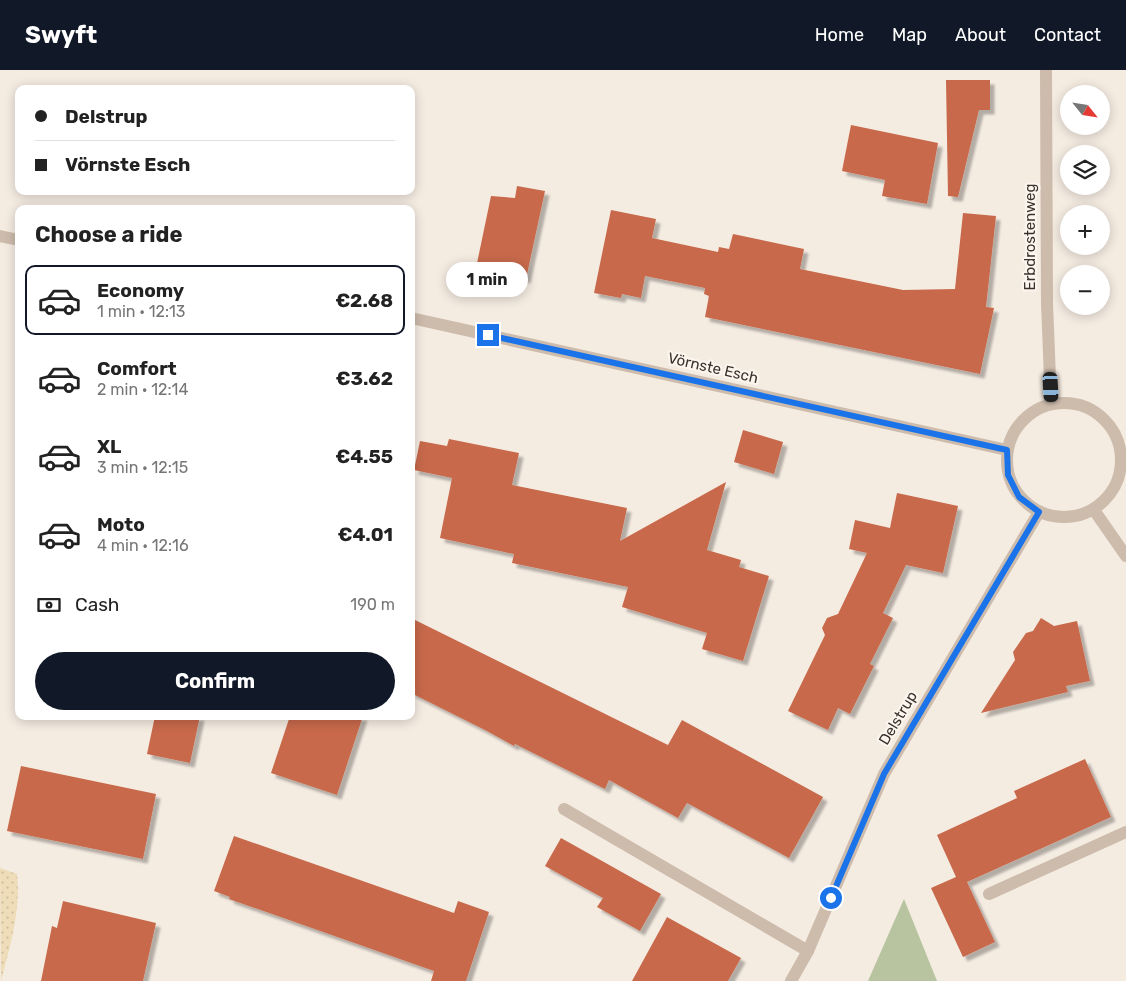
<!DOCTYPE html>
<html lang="en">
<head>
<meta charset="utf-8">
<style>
	:root { --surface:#fff; --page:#f6f6f6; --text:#222; --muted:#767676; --line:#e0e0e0; --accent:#111827 }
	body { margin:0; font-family:Rubik,sans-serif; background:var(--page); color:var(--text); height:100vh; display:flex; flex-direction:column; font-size:19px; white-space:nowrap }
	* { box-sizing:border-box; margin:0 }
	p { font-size:16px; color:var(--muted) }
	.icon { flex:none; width:28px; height:28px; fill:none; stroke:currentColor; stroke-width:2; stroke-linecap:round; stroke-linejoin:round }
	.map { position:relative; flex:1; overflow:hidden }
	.panel { position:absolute; left:15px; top:135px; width:400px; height:515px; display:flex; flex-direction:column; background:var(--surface); border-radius:10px; box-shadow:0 2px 12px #0003 }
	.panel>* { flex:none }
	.banner { position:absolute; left:15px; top:15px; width:400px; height:110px; border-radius:10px; box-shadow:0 2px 12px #0003; display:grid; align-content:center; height:110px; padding:0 20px; background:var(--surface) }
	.needle { width:32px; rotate:120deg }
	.buttons { position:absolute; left:1060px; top:15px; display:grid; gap:10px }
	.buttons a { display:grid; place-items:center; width:50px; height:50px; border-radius:50%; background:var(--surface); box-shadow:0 2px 12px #0003; font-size:25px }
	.end { position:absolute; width:22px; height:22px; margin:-11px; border:6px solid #1a73e8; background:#fff; box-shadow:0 0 0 2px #fff }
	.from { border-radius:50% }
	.bubble { position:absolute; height:35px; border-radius:18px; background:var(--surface); box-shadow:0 2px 12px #0003; font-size:16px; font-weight:700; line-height:35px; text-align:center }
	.car { position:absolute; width:15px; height:30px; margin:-15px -8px; border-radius:6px; box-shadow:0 0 4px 1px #0007; background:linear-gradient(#222 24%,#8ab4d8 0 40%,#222 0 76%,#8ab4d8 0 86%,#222 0) }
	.banner b { display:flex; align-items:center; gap:18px; height:48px; font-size:19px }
	.banner b+b { border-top:1px solid var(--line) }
	.banner i { width:12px; height:12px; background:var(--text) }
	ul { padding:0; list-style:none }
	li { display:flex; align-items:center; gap:15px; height:70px; margin:0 10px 8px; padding:0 10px; border:2px solid transparent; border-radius:10px }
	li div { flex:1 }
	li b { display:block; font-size:19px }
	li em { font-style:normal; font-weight:700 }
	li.active { border-color:var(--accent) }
	li>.icon { width:45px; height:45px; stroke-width:1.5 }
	h2 { padding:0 20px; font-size:22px; line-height:60px }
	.pay { display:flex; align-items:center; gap:12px; height:55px; padding:0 20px; font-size:19px }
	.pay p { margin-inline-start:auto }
	.primary-button { display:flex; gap:10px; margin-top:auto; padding:10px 20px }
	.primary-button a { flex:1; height:58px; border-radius:30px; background:var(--accent); color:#fff; font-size:20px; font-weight:700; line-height:58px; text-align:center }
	header { display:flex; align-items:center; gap:30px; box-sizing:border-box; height:70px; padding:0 25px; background:var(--accent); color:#fff }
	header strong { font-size:24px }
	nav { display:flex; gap:28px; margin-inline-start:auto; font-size:18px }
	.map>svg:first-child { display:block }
	.green { fill:#b8c4a0 }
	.sand { fill:url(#sand-dots) }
	.building { fill:#c8694b; filter:url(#shadow) }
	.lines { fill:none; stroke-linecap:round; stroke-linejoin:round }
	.lane { stroke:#cdbbac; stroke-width:12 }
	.street { stroke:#cdbbac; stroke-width:12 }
	.route { stroke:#1a73e8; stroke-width:6 }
	.labels { text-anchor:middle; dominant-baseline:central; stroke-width:4.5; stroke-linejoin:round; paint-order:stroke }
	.street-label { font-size:15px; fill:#3b302b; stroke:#fbf5ee }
</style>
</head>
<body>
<header>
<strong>Swyft</strong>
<nav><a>Home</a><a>Map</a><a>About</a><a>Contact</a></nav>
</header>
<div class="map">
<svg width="1126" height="911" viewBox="0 0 1126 911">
	<defs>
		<pattern id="sand-dots" width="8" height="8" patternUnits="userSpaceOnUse" patternTransform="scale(1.25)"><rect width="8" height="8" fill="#efdcb8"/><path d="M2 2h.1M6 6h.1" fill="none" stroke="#cebd9e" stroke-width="1.8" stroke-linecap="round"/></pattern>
		<filter id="shadow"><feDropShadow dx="4.5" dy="4.5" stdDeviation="1" flood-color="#0004"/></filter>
	</defs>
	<rect width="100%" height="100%" fill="#f4ebe1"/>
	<!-- green -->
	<polygon class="green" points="904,829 937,911 868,911"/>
	<!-- sand -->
	<path class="sand" d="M 0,798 L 17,804 C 21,840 10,877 1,911 Z"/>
	<!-- building -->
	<g class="building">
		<polygon points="946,10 990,10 990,40 979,40 958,127 948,126"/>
		<polygon points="851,55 938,73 927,134 882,126 885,110 842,101"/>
		<polygon points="517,116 545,121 526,209 476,198 491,126 515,128"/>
		<polygon points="611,140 656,149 652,168 718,182 719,177 729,179 733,164 804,179 800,199 903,220 955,219 963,143 996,146 986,237 994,238 980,304 705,247 709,226 704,224 705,218 645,206 641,228 622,224 621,228 594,223"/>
		<polygon points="743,360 783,372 774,404 734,392"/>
		<polygon points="449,369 519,383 512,415 627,438 620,471 726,412 707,480 741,490 739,497 769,506 743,591 702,579 707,563 622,537 628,517 512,493 514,484 440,468 452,408 414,400 420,371 447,376"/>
		<polygon points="897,423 958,436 943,503 906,495 883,543 893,548 870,594 874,596 850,644 838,638 828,660 788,641 825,565 822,558 827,548 838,544 867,483 849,479 855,450 890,458"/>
		<polygon points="411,548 668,675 682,650 823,727 789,788 687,733 678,748 609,710 605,719 515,674 514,676 485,660 411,623"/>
		<polygon points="1041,548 1054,556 1077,551 1090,611 1066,616 1068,622 981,643 1015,590 1013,582 1026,563 1033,561"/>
		<polygon points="155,646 200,646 190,693 147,684"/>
		<polygon points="290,646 363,646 337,725 271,703"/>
		<polygon points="1085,689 1111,747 967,812 995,872 963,887 931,818 956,807 937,765 1017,728 1014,721"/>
		<polygon points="21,696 156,724 143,789 7,761"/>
		<polygon points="234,766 454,843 458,831 489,842 466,911 431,911 434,901 229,829 230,827 214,821"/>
		<polygon points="561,768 661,824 640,861 597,837 603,828 545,796"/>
		<polygon points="63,831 156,853 143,911 41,911 52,856 57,858"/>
		<polygon points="667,847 741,888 728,911 632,911"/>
	</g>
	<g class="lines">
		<!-- lane -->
		<polyline class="lane" points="989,824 1126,762"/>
		<!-- street -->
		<g class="street">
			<polyline points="1046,0 1047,233 1051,334"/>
			<polyline points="0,166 19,170"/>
			<polyline points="411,248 1007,380"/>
			<circle cx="1064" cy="390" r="57"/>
			<polyline points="1094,440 1126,486"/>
			<polyline points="564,739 808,881"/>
			<polyline points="791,911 808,881 884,704 1039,442"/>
		</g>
	</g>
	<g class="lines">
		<!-- route -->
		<polyline class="route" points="488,265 1007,380 1008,405 1019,427 1039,442 884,704 831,828"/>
	</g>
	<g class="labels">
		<!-- street labels -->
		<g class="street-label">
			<text transform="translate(1030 167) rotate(-90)">Erbdrostenweg</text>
			<text transform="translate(713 298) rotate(13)">Vörnste Esch</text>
			<text transform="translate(898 648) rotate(-59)">Delstrup</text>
		</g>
	</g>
</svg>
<div class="buttons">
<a><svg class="needle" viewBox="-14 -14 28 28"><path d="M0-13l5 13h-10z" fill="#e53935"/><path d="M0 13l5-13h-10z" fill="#767676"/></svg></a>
<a><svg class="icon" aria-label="layers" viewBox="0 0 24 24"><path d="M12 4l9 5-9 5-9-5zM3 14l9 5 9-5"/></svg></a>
<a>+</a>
<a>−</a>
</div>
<i class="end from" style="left:831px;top:828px"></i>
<i class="end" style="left:488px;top:265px"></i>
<div class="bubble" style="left:446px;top:192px;width:82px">1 min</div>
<i class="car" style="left:1051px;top:317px;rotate:177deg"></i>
<div class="banner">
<b><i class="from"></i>Delstrup</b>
<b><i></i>Vörnste Esch</b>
</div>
<section class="panel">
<h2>Choose a ride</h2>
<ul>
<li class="active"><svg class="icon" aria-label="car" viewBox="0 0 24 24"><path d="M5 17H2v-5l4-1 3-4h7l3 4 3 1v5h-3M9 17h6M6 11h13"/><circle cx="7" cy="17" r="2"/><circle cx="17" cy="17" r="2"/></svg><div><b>Economy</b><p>1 min · 12:13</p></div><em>€2.68</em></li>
<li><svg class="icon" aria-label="car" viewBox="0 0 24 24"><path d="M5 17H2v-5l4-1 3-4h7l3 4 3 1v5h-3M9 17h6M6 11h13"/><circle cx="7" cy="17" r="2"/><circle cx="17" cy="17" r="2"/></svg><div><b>Comfort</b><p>2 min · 12:14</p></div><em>€3.62</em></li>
<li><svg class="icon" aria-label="car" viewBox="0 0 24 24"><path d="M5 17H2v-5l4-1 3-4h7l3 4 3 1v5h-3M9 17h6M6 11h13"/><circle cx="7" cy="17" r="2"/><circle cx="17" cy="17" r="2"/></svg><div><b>XL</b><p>3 min · 12:15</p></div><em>€4.55</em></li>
<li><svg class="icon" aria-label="car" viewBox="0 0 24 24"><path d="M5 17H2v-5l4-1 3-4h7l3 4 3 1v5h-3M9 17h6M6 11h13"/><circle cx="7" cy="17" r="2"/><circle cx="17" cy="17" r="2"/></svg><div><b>Moto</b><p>4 min · 12:16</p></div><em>€4.01</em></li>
</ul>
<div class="pay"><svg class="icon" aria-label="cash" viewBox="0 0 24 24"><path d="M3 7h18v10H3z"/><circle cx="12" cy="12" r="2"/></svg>Cash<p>190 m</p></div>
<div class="primary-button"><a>Confirm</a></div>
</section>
</div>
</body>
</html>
